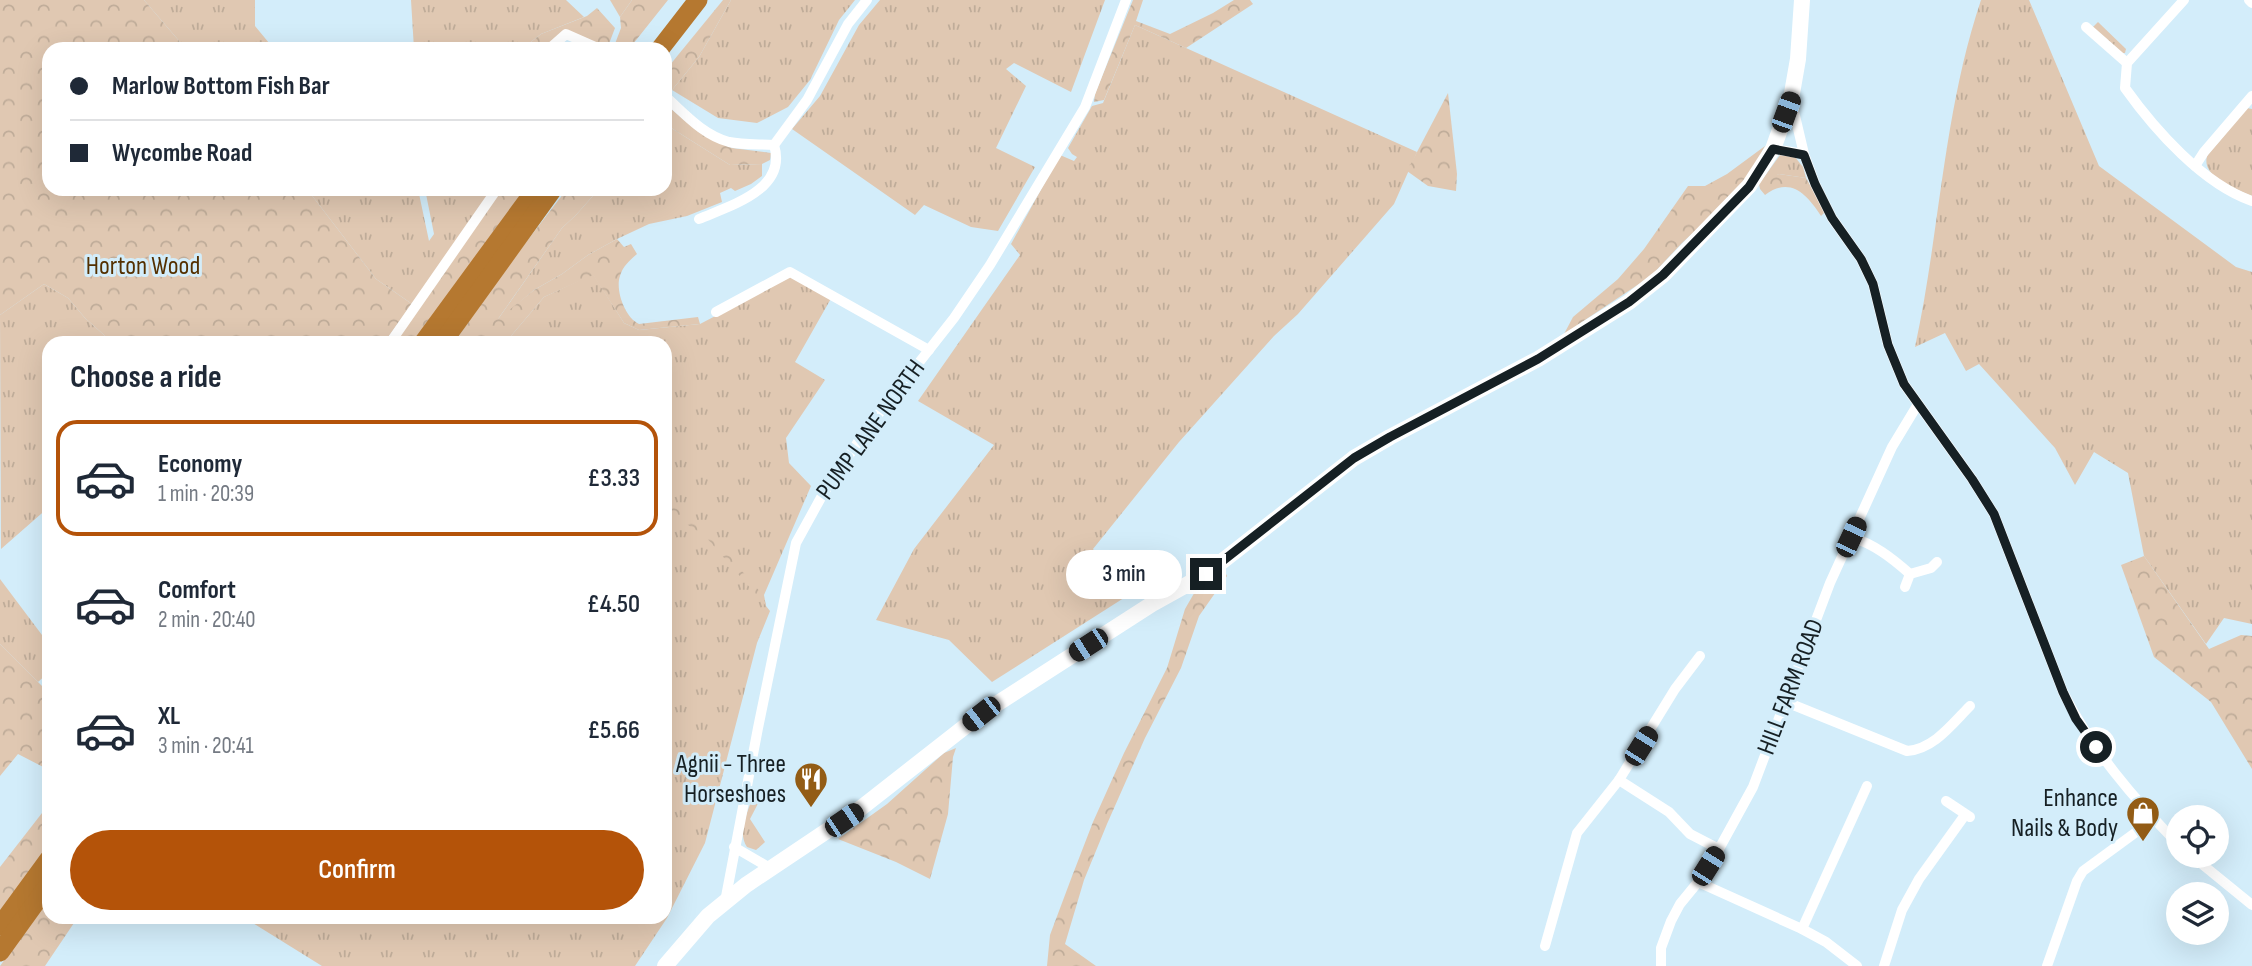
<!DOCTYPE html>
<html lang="en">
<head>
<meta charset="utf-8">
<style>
	:root { --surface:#fff; --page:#f6f6f7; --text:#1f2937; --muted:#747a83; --line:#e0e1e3; --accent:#b45309 }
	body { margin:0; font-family:"Sofia Sans Condensed",sans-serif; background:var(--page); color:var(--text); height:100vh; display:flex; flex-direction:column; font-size:26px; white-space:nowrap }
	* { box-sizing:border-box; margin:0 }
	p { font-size:23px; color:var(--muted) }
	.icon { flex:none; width:38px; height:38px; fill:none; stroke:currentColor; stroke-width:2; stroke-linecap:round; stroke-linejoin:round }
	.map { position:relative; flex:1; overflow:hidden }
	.sheet { position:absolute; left:42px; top:336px; width:630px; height:588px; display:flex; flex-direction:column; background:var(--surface); border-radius:21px; box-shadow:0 7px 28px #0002 }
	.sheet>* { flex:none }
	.top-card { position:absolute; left:42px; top:42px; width:630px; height:154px; border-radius:21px; box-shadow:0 7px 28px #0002; display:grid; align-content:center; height:154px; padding:0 28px; background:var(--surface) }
	.tools { position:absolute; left:2166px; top:805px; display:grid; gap:14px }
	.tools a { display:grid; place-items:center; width:63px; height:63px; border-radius:50%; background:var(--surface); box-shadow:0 7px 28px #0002; font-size:35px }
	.end { position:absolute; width:32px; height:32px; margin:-16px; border:9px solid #162024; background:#fff; box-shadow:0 0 0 4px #fff }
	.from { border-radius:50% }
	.bubble { position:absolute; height:49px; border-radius:24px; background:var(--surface); box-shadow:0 7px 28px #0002; font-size:23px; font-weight:600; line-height:49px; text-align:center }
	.car { position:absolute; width:21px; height:42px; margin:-21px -10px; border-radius:9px; box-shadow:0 0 5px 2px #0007; background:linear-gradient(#222 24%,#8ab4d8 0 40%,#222 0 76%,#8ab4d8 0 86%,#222 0) }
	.top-card b { display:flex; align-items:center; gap:24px; height:66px; font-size:26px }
	.top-card b+b { border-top:2px solid var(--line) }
	.top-card i { width:18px; height:18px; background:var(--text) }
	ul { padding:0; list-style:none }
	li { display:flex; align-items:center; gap:21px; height:116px; margin:0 14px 10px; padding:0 14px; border:4px solid transparent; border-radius:21px }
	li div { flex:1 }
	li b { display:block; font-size:26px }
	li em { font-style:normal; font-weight:600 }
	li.selected { border-color:var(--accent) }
	li>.icon { width:63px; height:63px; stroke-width:1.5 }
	h2 { padding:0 28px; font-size:32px; line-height:84px }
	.primary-button { display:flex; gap:14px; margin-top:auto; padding:14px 28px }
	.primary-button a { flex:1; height:80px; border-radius:42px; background:var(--accent); color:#fff; font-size:28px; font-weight:600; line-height:80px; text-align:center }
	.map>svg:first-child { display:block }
	.grass { fill:url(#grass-tufts) }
	.forest { fill:url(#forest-crowns) }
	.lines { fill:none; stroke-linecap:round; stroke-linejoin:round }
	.street { stroke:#fff; stroke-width:10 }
	.secondary { stroke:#fff; stroke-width:16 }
	.highway { stroke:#b57830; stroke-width:19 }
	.route { stroke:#162024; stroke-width:9 }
	.labels { text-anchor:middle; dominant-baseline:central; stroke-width:6; stroke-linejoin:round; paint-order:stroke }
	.park-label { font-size:26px; fill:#543000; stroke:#d3edfa }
	.street-label { font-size:26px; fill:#162024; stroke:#d3edfa }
	.poi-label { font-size:26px; fill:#162024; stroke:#d3edfa; text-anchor:end }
</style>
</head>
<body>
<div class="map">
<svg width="2252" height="966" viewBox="0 0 2252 966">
	<defs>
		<pattern id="grass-tufts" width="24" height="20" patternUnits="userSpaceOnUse" patternTransform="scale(1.75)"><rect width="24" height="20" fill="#e0c8b2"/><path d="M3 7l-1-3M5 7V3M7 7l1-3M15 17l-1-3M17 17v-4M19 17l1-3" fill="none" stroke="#bfac99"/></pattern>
		<pattern id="forest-crowns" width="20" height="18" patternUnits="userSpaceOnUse" patternTransform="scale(1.75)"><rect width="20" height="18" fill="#e0c8b2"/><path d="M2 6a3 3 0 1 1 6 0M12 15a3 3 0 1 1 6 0" fill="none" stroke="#bfac99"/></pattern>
	</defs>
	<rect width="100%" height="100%" fill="#d3edfa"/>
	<!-- grass -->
	<g class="grass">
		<polygon points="144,0 255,0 255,26 274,49 186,49"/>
		<polygon points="411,0 566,0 584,17 541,34 522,49 414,49"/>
		<polygon points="610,0 632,0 620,17"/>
		<polygon points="731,0 855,0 839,20 810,80 788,107 757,123 718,118 672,90 699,57"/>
		<polygon points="880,0 1105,0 1071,92 1014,63 1006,69 1026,86 996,148 1035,167 998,231 971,227 924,205 915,215 792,129 820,96 859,25"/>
		<path d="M 1981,0 L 2029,0 L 2099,166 L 2236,267 L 2252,272 L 2252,624 L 2224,618 L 2206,644 L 2144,556 L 2128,473 L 2094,452 L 2075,485 L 2055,448 L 1979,364 L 1966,371 L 1945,333 L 1915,347 C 1940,232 1943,113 1981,0 Z"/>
		<polygon points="2098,22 2126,49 2125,53 2120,53 2092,28"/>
		<polygon points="1135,25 1417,152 1394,204 1298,314 1274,336 1179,442 1093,549 1127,596 992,682 949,640 876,620 914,549 994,445 918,401 1020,255 1011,244 1060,155 1074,161 1077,157 1072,154 1068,148 1092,106 1103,103"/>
		<path d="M 2247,108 L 2252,109 L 2252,196 C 2236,189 2201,177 2207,156 Z"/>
		<polygon points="665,124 730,165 762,164 762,176 751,184 735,191 731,188 720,193 722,202 687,216 649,224 617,239 588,255 562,274 534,290 496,322 562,228 576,215 599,189 665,189"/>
		<polygon points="1780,155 1795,157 1803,167 1806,178 1779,174 1759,184"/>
		<polygon points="307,189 418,189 429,241 434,234 425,189 492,189 412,304 376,279"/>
		<polygon points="593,274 624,323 639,330 700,324 792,276 833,295 795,362 825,380 786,438 789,463 811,486 764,595 766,606 770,611 757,643 705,843 667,918 635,966 322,966 243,917 665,917 665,343 505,343 544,297"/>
		<polygon points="44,284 68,298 85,318 113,343 49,343 49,507 1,549 0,315"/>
		<polygon points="0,579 45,639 49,637 49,676 47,674 38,682 0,644"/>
		<path d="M 755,791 L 764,792 L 750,819 L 765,842 L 756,850 L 747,847 C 736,832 750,807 755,791 Z"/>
	</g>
	<!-- forest -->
	<g class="forest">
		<polygon points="0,0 144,0 186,49 49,49 49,189 307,189 376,279 412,304 384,343 113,343 85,318 68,298 44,284 0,315"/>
		<polygon points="632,0 668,0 629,49 613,49 621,28 620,17"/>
		<polygon points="723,0 731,0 699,57 672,90 665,83 665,71"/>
		<polygon points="1133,0 1143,0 1136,21 1170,34 1213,13 1234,0 1250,0 1253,4 1186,48 1135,25 1104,100 1094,102 1095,94"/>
		<polygon points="597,8 615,28 607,49 565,31 545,49 522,49 541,34 587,16"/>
		<polygon points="1448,93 1457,174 1456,191 1428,186 1407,171"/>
		<polygon points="665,104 692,126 732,148 771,153 770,160 762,164 730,165 665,124"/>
		<polygon points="1765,146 1756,163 1736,193 1682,243 1651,276 1564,334 1573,317 1618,279 1644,249 1688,186 1705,186 1727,174"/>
		<path d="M 1779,174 L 1806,178 L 1825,212 L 1821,216 C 1807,194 1790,176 1765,195 L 1760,189 L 1759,184 L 1764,178 Z"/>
		<polygon points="501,189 525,189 415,343 393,343"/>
		<path d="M 567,189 L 599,189 L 576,215 L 562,228 L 498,319 L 534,290 L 562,274 L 588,255 L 617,239 L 624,247 L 631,244 L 637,254 C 629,261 623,266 620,276 C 615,290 625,318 639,324 L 698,317 L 700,324 L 639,330 L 624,323 L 593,275 L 544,297 L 505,343 L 454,343 L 500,276 Z"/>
		<path d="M 665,504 C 700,511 720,545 742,571 C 751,582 763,591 766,606 L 705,536 L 665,510 Z"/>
		<polygon points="2144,556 2209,649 2241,635 2252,636 2252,769 2211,702 2154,657 2121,565"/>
		<polygon points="1222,566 1227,576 1199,616 1181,668 1145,738 1107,824 1084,880 1065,944 1096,966 1047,966 1050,935 1071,879 1093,822 1124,753 1167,668 1185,609 1200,583"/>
		<polygon points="0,644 49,693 49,770 18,754 0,776"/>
		<polygon points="956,748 953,757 948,814 930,879 896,862 838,839 887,804 944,753"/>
		<polygon points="49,804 49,847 0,911 0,867"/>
		<polygon points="49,898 49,917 78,917 45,966 0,966"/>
	</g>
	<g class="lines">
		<!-- street -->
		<g class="street">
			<path d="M 2184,0 L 2127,63 L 2125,88 C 2155,130 2203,184 2252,201"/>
			<polyline points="2249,0 2252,3"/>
			<polyline points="2086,27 2127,63"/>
			<polyline points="549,49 566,34 600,49"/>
			<path d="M 666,97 C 685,114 703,135 729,142 C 743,145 760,144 774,145"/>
			<path d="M 1791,99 L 1804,154 L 1815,184 L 1832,218 L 1861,259 L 1873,284 L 1888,345 L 1904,384 L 1972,479 L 1994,514 L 2063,692 C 2091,749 2135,800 2179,845"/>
			<polyline points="774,145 807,100 848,24 867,0"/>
			<polyline points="1773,149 1804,154"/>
			<polyline points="2195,166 2204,152 2252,96"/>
			<path d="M 699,219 C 729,206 788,190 774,145"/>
			<polyline points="716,312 790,272 929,350"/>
			<polyline points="390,343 497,189"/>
			<path d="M 1851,537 C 1874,544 1892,558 1910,574"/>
			<polyline points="1905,587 1910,574 1931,568 1937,562"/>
			<path d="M 1786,702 L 1907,751 C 1934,749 1952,724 1970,706"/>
			<polyline points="1619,780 1669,812 1690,834 1719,849"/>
			<polyline points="1946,801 1970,817"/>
			<polyline points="734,847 770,868"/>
			<polyline points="2192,856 2252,905"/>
			<polyline points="1698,882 1802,929 1826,942 1857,966"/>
			<polyline points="725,902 758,728 796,543 823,494 866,430 954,318 990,265 1085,107 1126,0"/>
			<polyline points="1802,929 1867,786"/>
			<polyline points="1545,946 1577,833 1619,780 1675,689 1700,656"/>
			<polyline points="1661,966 1661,948 1671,921 1680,904 1698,882 1719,849 1753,787 1830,583 1892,447 1918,404"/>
			<polyline points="1884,966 1902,910 1919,879 1965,815"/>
			<polyline points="2047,966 2077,881 2083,871 2154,819"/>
		</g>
		<!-- secondary -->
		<polyline class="secondary" points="665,966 708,916 746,885 861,808 981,714 1152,604 1206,574 1354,458 1390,437 1538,359 1629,302 1663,275 1749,186 1773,149 1791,99 1798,59 1802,0"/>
		<!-- highway -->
		<g class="highway">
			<polyline points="660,49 698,0"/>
			<polyline points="423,343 536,189"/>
			<polyline points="442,343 553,189"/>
			<polyline points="0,926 49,859"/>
			<polyline points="0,952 49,884"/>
		</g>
	</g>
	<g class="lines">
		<!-- route -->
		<polyline class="route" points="1206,574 1354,458 1390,437 1538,359 1629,302 1663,275 1749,187 1773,149 1804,155 1815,184 1832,218 1861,259 1873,284 1888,345 1904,384 1972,479 1994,514 2063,692 2076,719 2096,747"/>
	</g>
	<!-- icons -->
	<defs>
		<g id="restaurant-pin" transform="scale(1.75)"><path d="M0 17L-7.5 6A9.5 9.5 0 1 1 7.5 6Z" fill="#935c15" stroke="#d3edfa"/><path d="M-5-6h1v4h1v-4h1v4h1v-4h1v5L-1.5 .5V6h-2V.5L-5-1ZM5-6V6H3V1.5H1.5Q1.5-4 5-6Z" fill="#fff"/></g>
		<g id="shop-pin" transform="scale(1.75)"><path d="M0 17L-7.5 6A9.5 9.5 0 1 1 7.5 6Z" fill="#935c15" stroke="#d3edfa"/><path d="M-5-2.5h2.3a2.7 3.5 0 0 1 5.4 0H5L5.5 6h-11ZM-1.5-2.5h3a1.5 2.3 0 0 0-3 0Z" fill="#fff"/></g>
	</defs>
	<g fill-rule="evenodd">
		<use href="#restaurant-pin" x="811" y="779"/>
		<use href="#shop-pin" x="2143" y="813"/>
	</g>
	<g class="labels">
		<!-- park labels -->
		<g class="park-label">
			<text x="143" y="266">Horton Wood</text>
		</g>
		<!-- street labels -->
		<g class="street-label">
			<text transform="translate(871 430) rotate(-54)">PUMP LANE NORTH</text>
			<text transform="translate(1791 687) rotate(-69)">HILL FARM ROAD</text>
		</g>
		<!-- poi labels -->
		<g class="poi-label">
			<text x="786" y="764">Agnii - Three<tspan x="786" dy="30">Horseshoes</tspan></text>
			<text x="2118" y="798">Enhance<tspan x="2118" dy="30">Nails &amp; Body</tspan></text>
		</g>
	</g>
</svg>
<div class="tools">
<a><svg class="icon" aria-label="locate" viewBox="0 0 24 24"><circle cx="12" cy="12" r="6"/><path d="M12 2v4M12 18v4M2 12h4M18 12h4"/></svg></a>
<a><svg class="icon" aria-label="layers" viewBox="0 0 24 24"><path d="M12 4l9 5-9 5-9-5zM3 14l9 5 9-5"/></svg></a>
</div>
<i class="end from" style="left:2096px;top:747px"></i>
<i class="end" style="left:1206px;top:574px"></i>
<div class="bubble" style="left:1066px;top:550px;width:116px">3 min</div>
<i class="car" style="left:1786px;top:112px;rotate:20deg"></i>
<i class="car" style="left:1851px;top:537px;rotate:25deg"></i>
<i class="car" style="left:1088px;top:645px;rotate:237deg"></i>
<i class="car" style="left:981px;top:714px;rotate:232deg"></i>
<i class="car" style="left:1641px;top:746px;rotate:32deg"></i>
<i class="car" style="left:844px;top:820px;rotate:56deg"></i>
<i class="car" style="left:1708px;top:866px;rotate:32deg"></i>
<div class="top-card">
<b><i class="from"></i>Marlow Bottom Fish Bar</b>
<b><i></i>Wycombe Road</b>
</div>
<section class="sheet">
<h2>Choose a ride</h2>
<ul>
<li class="selected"><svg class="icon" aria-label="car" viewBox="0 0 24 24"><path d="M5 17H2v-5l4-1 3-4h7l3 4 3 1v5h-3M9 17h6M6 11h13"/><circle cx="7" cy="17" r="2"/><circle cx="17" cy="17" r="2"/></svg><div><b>Economy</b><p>1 min · 20:39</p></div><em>£3.33</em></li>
<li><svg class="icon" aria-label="car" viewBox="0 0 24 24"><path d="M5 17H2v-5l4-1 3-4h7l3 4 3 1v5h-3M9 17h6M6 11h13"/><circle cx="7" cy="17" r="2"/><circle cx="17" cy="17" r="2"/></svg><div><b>Comfort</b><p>2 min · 20:40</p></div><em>£4.50</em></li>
<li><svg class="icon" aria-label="car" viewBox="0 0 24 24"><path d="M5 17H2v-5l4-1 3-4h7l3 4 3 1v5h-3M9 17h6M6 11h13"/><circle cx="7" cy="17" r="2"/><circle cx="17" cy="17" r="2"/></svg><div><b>XL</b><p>3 min · 20:41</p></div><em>£5.66</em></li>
</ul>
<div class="primary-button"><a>Confirm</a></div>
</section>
</div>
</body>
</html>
